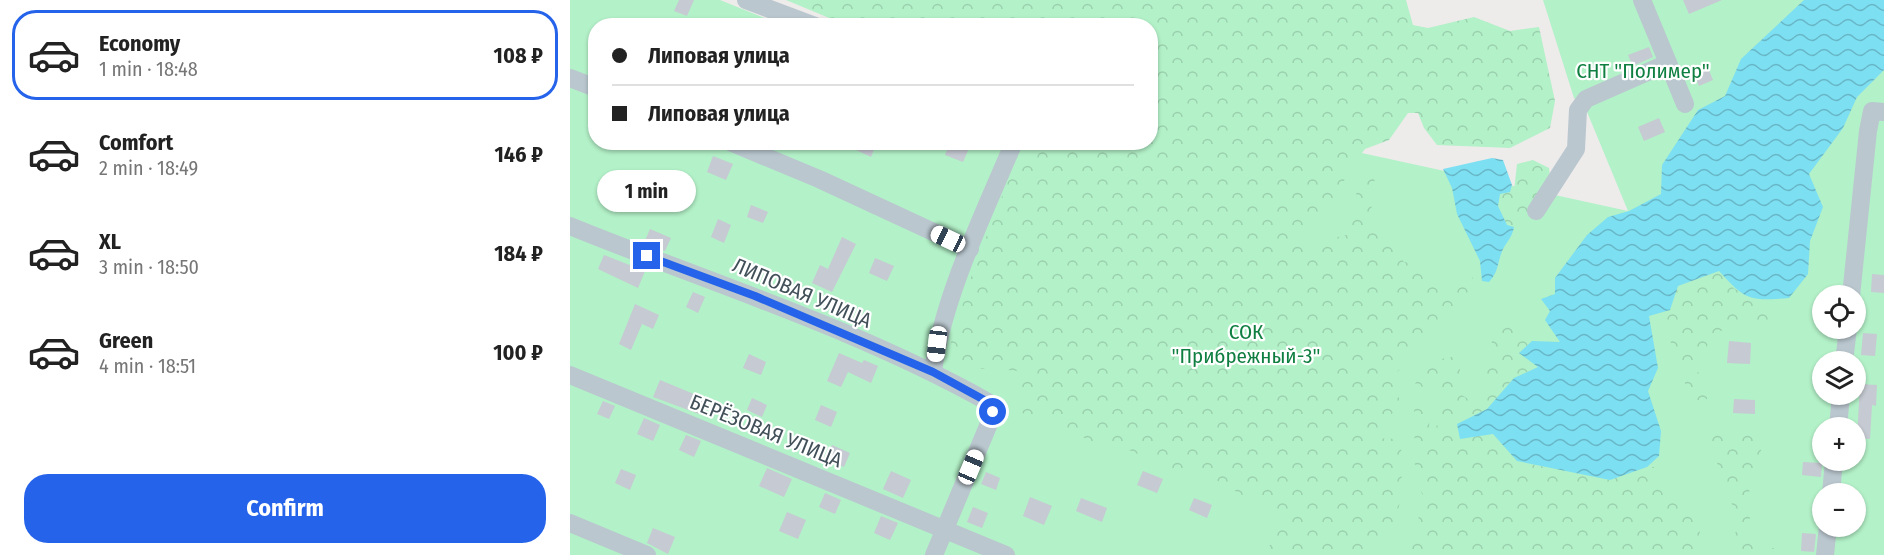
<!DOCTYPE html>
<html lang="en">
<head>
<meta charset="utf-8">
<style>
	:root { --surface:#fff; --page:#f6f6f6; --text:#222; --muted:#767676; --line:#e0e0e0; --accent:#2563eb }
	body { margin:0; font-family:"Fira Sans Condensed",sans-serif; background:var(--page); color:var(--text); height:100vh; display:flex; flex-direction:column; font-size:22px; white-space:nowrap }
	* { box-sizing:border-box; margin:0 }
	p { font-size:20px; color:var(--muted) }
	.icon { flex:none; width:33px; height:33px; fill:none; stroke:currentColor; stroke-width:2; stroke-linecap:round; stroke-linejoin:round }
	.map { position:relative; flex:1; overflow:hidden }
	.details { display:flex; flex-direction:column; background:var(--surface); width:570px }
	.details>* { flex:none }
	.top-card { position:absolute; left:18px; top:18px; width:570px; height:132px; border-radius:24px; box-shadow:0 2px 4px #0004; display:grid; align-content:center; height:132px; padding:0 24px; background:var(--surface) }
	.fabs { position:absolute; left:1242px; top:285px; display:grid; gap:12px }
	.fabs a { display:grid; place-items:center; width:54px; height:54px; border-radius:50%; background:var(--surface); box-shadow:0 2px 4px #0004; font-size:30px }
	.end { position:absolute; width:27px; height:27px; margin:-14px; border:8px solid #2563eb; background:#fff; box-shadow:0 0 0 3px #fff }
	.from { border-radius:50% }
	.bubble { position:absolute; height:42px; border-radius:21px; background:var(--surface); box-shadow:0 2px 4px #0004; font-size:20px; font-weight:700; line-height:42px; text-align:center }
	.car { position:absolute; width:18px; height:36px; margin:-18px -9px; border-radius:8px; box-shadow:0 0 4px 2px #0007; background:linear-gradient(#fff 24%,#345 0 40%,#fff 0 76%,#345 0 86%,#fff 0) }
	.top-card b { display:flex; align-items:center; gap:21px; height:57px; font-size:22px }
	.top-card b+b { border-top:2px solid var(--line) }
	.top-card i { width:15px; height:15px; background:var(--text) }
	ul { padding:10px 0 0; list-style:none }
	li { display:flex; align-items:center; gap:18px; height:90px; margin:0 12px 9px; padding:0 12px; border:3px solid transparent; border-radius:24px }
	li div { flex:1 }
	li b { display:block; font-size:22px }
	li em { font-style:normal; font-weight:700 }
	li.current { border-color:var(--accent) }
	li>.icon { width:54px; height:54px; stroke-width:1.5 }
	.action { display:flex; gap:12px; margin-top:auto; padding:12px 24px }
	.action a { flex:1; height:69px; border-radius:24px; background:var(--accent); color:#fff; font-size:24px; font-weight:700; line-height:69px; text-align:center }
	main { display:flex; flex:1; min-height:0 }
	.map>svg:first-child { display:block }
	.green { fill:#b3f1c8; fill-rule:evenodd }
	.forest { fill:url(#forest-crowns) }
	.water { fill:url(#water-waves) }
	.building { fill:#c6cad2 }
	.lines { fill:none; stroke-linecap:round; stroke-linejoin:round }
	.minor { stroke:#bac7cf; stroke-width:18 }
	.route { stroke:#2563eb; stroke-width:8 }
	.labels { text-anchor:middle; dominant-baseline:central; stroke-width:4.5; stroke-linejoin:round; paint-order:stroke }
	.park-label { font-size:21px; fill:#0f7f41; stroke:#fff }
	.street-label { font-size:21px; fill:#42505a; stroke:#fff }
</style>
</head>
<body>
<main>
<section class="details">
<ul>
<li class="current"><svg class="icon" aria-label="car" viewBox="0 0 24 24"><path d="M5 17H2v-5l4-1 3-4h7l3 4 3 1v5h-3M9 17h6M6 11h13"/><circle cx="7" cy="17" r="2"/><circle cx="17" cy="17" r="2"/></svg><div><b>Economy</b><p>1 min · 18:48</p></div><em>108 ₽</em></li>
<li><svg class="icon" aria-label="car" viewBox="0 0 24 24"><path d="M5 17H2v-5l4-1 3-4h7l3 4 3 1v5h-3M9 17h6M6 11h13"/><circle cx="7" cy="17" r="2"/><circle cx="17" cy="17" r="2"/></svg><div><b>Comfort</b><p>2 min · 18:49</p></div><em>146 ₽</em></li>
<li><svg class="icon" aria-label="car" viewBox="0 0 24 24"><path d="M5 17H2v-5l4-1 3-4h7l3 4 3 1v5h-3M9 17h6M6 11h13"/><circle cx="7" cy="17" r="2"/><circle cx="17" cy="17" r="2"/></svg><div><b>XL</b><p>3 min · 18:50</p></div><em>184 ₽</em></li>
<li><svg class="icon" aria-label="car" viewBox="0 0 24 24"><path d="M5 17H2v-5l4-1 3-4h7l3 4 3 1v5h-3M9 17h6M6 11h13"/><circle cx="7" cy="17" r="2"/><circle cx="17" cy="17" r="2"/></svg><div><b>Green</b><p>4 min · 18:51</p></div><em>100 ₽</em></li>
</ul>
<div class="action"><a>Confirm</a></div>
</section>
<div class="map">
<svg width="1314" height="555" viewBox="0 0 1314 555">
	<defs>
		<pattern id="forest-crowns" width="20" height="18" patternUnits="userSpaceOnUse" patternTransform="scale(1.5)"><rect width="20" height="18" fill="#b3f1c8"/><path d="M2 6a3 3 0 1 1 6 0M12 15a3 3 0 1 1 6 0" fill="none" stroke="#9bd0ae"/></pattern>
		<pattern id="water-waves" width="16" height="10" patternUnits="userSpaceOnUse" patternTransform="scale(1.5)"><rect width="16" height="10" fill="#7ddff2"/><path d="M0 5q4-4 8 0t8 0" fill="none" stroke="#68b7c7"/></pattern>
	</defs>
	<rect width="100%" height="100%" fill="#eeebeb"/>
	<!-- green -->
	<path class="green" d="M 0,0 L 150,0 L 212,25 L 26,26 L 26,142 L 580,142 L 581,107 L 1058,211 L 1015,107 L 1004,98 L 973,0 L 1314,0 L 1314,555 L 0,555 ZM 1252,296 L 1286,296 L 1286,328 L 1252,328 ZM 1252,362 L 1286,362 L 1286,394 L 1252,394 ZM 1252,428 L 1286,428 L 1286,460 L 1252,460 ZM 1252,494 L 1286,494 L 1286,526 L 1252,526 Z"/>
	<!-- forest -->
	<g class="forest">
		<path d="M 216,0 L 836,0 L 843,25 L 858,28 L 904,17 L 940,31 L 969,27 L 985,101 L 980,128 L 940,148 L 867,145 L 854,128 L 848,113 L 838,113 L 819,140 L 795,149 L 777,172 L 765,209 L 746,228 L 720,237 L 709,252 L 738,241 L 753,241 L 779,234 L 786,194 L 806,167 L 801,212 L 814,240 L 834,262 L 854,265 L 860,281 L 878,288 L 902,267 L 903,287 L 866,323 L 825,375 L 830,404 L 802,438 L 831,439 L 832,495 L 824,524 L 790,554 L 695,555 L 709,526 L 690,497 L 679,499 L 625,468 L 596,470 L 562,451 L 524,442 L 450,412 L 449,389 L 454,373 C 443,368 403,370 386,368 L 377,355 L 404,268 L 453,143 L 580,142 L 580,26 L 276,25 Z"/>
		<polygon points="963,160 979,168 981,185 964,206 956,230 937,226 928,206 930,194 944,191 947,164"/>
		<polygon points="1149,271 1163,288 1206,310 1202,322 1178,322 1142,334 1134,354 1120,370 1140,376 1137,399 1121,401 1091,314 1100,310 1107,286"/>
		<path d="M 944,324 L 956,326 L 962,341 L 949,353 L 969,367 L 944,378 L 917,409 L 887,424 L 923,434 L 947,461 L 1000,472 L 1040,480 L 1077,467 L 1089,467 L 1098,475 L 1084,485 L 1118,506 L 1140,555 L 840,555 L 844,529 L 855,502 L 845,474 L 844,401 L 851,397 L 860,406 L 859,430 L 865,431 L 874,401 L 866,392 L 845,384 C 858,364 868,355 893,357 L 885,391 L 900,400 L 913,394 L 924,329 Z"/>
		<path d="M 1133,428 L 1192,435 L 1190,464 L 1179,479 L 1180,523 L 1172,532 L 1191,546 L 1242,555 L 1175,555 L 1163,537 L 1173,518 C 1157,501 1151,486 1147,462 L 1158,448 L 1149,444 L 1136,444 Z"/>
	</g>
	<!-- water -->
	<g class="water">
		<path d="M 1234,0 L 1314,0 L 1314,70 L 1287,97 L 1273,128 L 1239,174 L 1253,207 L 1240,241 L 1238,274 L 1219,298 C 1180,301 1176,301 1149,271 L 1108,286 L 1100,310 L 1079,316 L 1088,368 L 1078,391 L 1091,431 L 1089,456 L 1077,467 L 1040,480 L 947,461 L 923,434 L 890,439 L 887,424 L 917,409 L 944,378 L 968,367 L 949,353 L 962,341 L 990,342 L 975,320 L 980,311 L 971,299 L 985,294 L 985,278 L 1017,235 L 1038,217 L 1059,211 L 1091,194 L 1092,165 L 1128,110 L 1155,96 L 1171,59 Z"/>
		<path d="M 922,158 L 933,160 L 942,185 L 940,192 L 930,194 L 928,206 L 937,225 L 944,227 C 942,239 934,244 931,254 C 927,266 928,272 919,282 L 912,281 L 910,261 L 887,214 L 882,188 L 873,169 Z"/>
	</g>
	<!-- building -->
	<g class="building">
		<polygon points="109,0 124,0 117,16 104,11"/>
		<polygon points="1113,0 1152,0 1119,14"/>
		<polygon points="1079,47 1083,57 1063,66 1058,55"/>
		<polygon points="1138,68 1143,80 1129,86 1124,74"/>
		<polygon points="1089,118 1095,132 1074,141 1068,127"/>
		<polygon points="269,142 307,142 301,157"/>
		<polygon points="380,142 400,146 393,162 375,155"/>
		<polygon points="143,156 163,164 156,180 137,172"/>
		<polygon points="181,205 198,212 193,223 177,217"/>
		<polygon points="148,219 161,225 154,243 141,237"/>
		<polygon points="80,229 101,238 95,251 74,243"/>
		<polygon points="272,237 286,244 262,292 242,283 250,265 258,269"/>
		<polygon points="34,255 75,271 68,288 28,269"/>
		<polygon points="305,258 324,266 317,281 299,273"/>
		<polygon points="1302,274 1314,275 1314,293 1301,292"/>
		<polygon points="123,292 135,297 128,313 116,307"/>
		<polygon points="65,304 89,315 83,329 72,324 61,350 49,344"/>
		<polygon points="1293,333 1307,334 1305,356 1291,355"/>
		<polygon points="1159,341 1181,343 1180,364 1157,363"/>
		<polygon points="269,353 292,363 294,360 308,366 301,383 278,372 271,387 257,381"/>
		<polygon points="179,354 196,362 191,375 173,368"/>
		<polygon points="90,380 136,399 129,414 83,397"/>
		<polygon points="1290,384 1307,385 1306,406 1302,405 1300,439 1287,438"/>
		<polygon points="182,398 197,405 192,417 177,410"/>
		<polygon points="1164,399 1185,400 1185,414 1163,413"/>
		<polygon points="33,401 45,406 39,419 27,414"/>
		<polygon points="251,405 267,412 261,427 245,420"/>
		<polygon points="74,418 90,425 83,441 67,434"/>
		<polygon points="116,435 131,441 124,457 109,450"/>
		<polygon points="262,445 280,453 274,467 256,460"/>
		<polygon points="1233,462 1252,463 1251,477 1232,475"/>
		<polygon points="197,468 222,479 214,497 189,486"/>
		<polygon points="51,469 66,475 60,490 45,483"/>
		<polygon points="321,471 341,480 333,498 313,489"/>
		<polygon points="573,471 593,479 587,493 567,485"/>
		<polygon points="416,472 430,478 426,490 411,484"/>
		<polygon points="255,493 271,500 265,514 249,507"/>
		<polygon points="460,497 482,506 474,525 453,516"/>
		<polygon points="511,498 537,508 532,522 506,511"/>
		<polygon points="624,498 642,505 637,518 619,510"/>
		<polygon points="403,507 418,513 412,528 397,522"/>
		<polygon points="217,512 236,520 228,539 209,531"/>
		<polygon points="311,516 328,523 320,540 304,533"/>
		<polygon points="83,528 105,537 98,554 77,543"/>
		<polygon points="1232,533 1246,534 1244,552 1231,551"/>
	</g>
	<g class="lines">
		<!-- minor -->
		<g class="minor">
			<polyline points="176,0 245,26"/>
			<polyline points="1072,0 1115,104"/>
			<polyline points="0,78 26,88"/>
			<polyline points="160,142 249,179 400,249"/>
			<polyline points="966,211 1006,149 1008,110 1016,99 1098,63"/>
			<path d="M 0,226 C 140,283 286,328 418,402 L 423,412 L 418,426 L 364,555"/>
			<polyline points="1281,296 1298,131 1302,111 1314,112"/>
			<polyline points="1274,362 1278,328"/>
			<path d="M 363,372 C 372,299 415,211 444,142"/>
			<polyline points="0,375 436,555"/>
			<polyline points="1268,428 1271,394"/>
			<polyline points="1261,494 1264,460"/>
			<polyline points="0,523 77,555"/>
			<polyline points="1255,555 1258,526"/>
		</g>
	</g>
	<g class="lines">
		<!-- route -->
		<polyline class="route" points="77,256 185,296 363,372 418,402 423,412"/>
	</g>
	<g class="labels">
		<!-- park labels -->
		<g class="park-label">
			<text x="1073" y="71">СНТ "Полимер"</text>
			<text x="676" y="332">СОК<tspan x="676" dy="24">"Прибрежный-3"</tspan></text>
		</g>
		<!-- street labels -->
		<g class="street-label">
			<text transform="translate(232 293) rotate(23)">ЛИПОВАЯ УЛИЦА</text>
			<text transform="translate(196 431) rotate(22)">БЕРЁЗОВАЯ УЛИЦА</text>
		</g>
	</g>
</svg>
<div class="fabs">
<a><svg class="icon" aria-label="locate" viewBox="0 0 24 24"><circle cx="12" cy="12" r="6"/><path d="M12 2v4M12 18v4M2 12h4M18 12h4"/></svg></a>
<a><svg class="icon" aria-label="layers" viewBox="0 0 24 24"><path d="M12 4l9 5-9 5-9-5zM3 14l9 5 9-5"/></svg></a>
<a>+</a>
<a>−</a>
</div>
<i class="end from" style="left:423px;top:412px"></i>
<i class="end" style="left:77px;top:256px"></i>
<div class="bubble" style="left:27px;top:170px;width:99px">1 min</div>
<i class="car" style="left:378px;top:239px;rotate:295deg"></i>
<i class="car" style="left:367px;top:344px;rotate:187deg"></i>
<i class="car" style="left:401px;top:467px;rotate:23deg"></i>
<div class="top-card">
<b><i class="from"></i>Липовая улица</b>
<b><i></i>Липовая улица</b>
</div>
</div>
</main>
</body>
</html>
